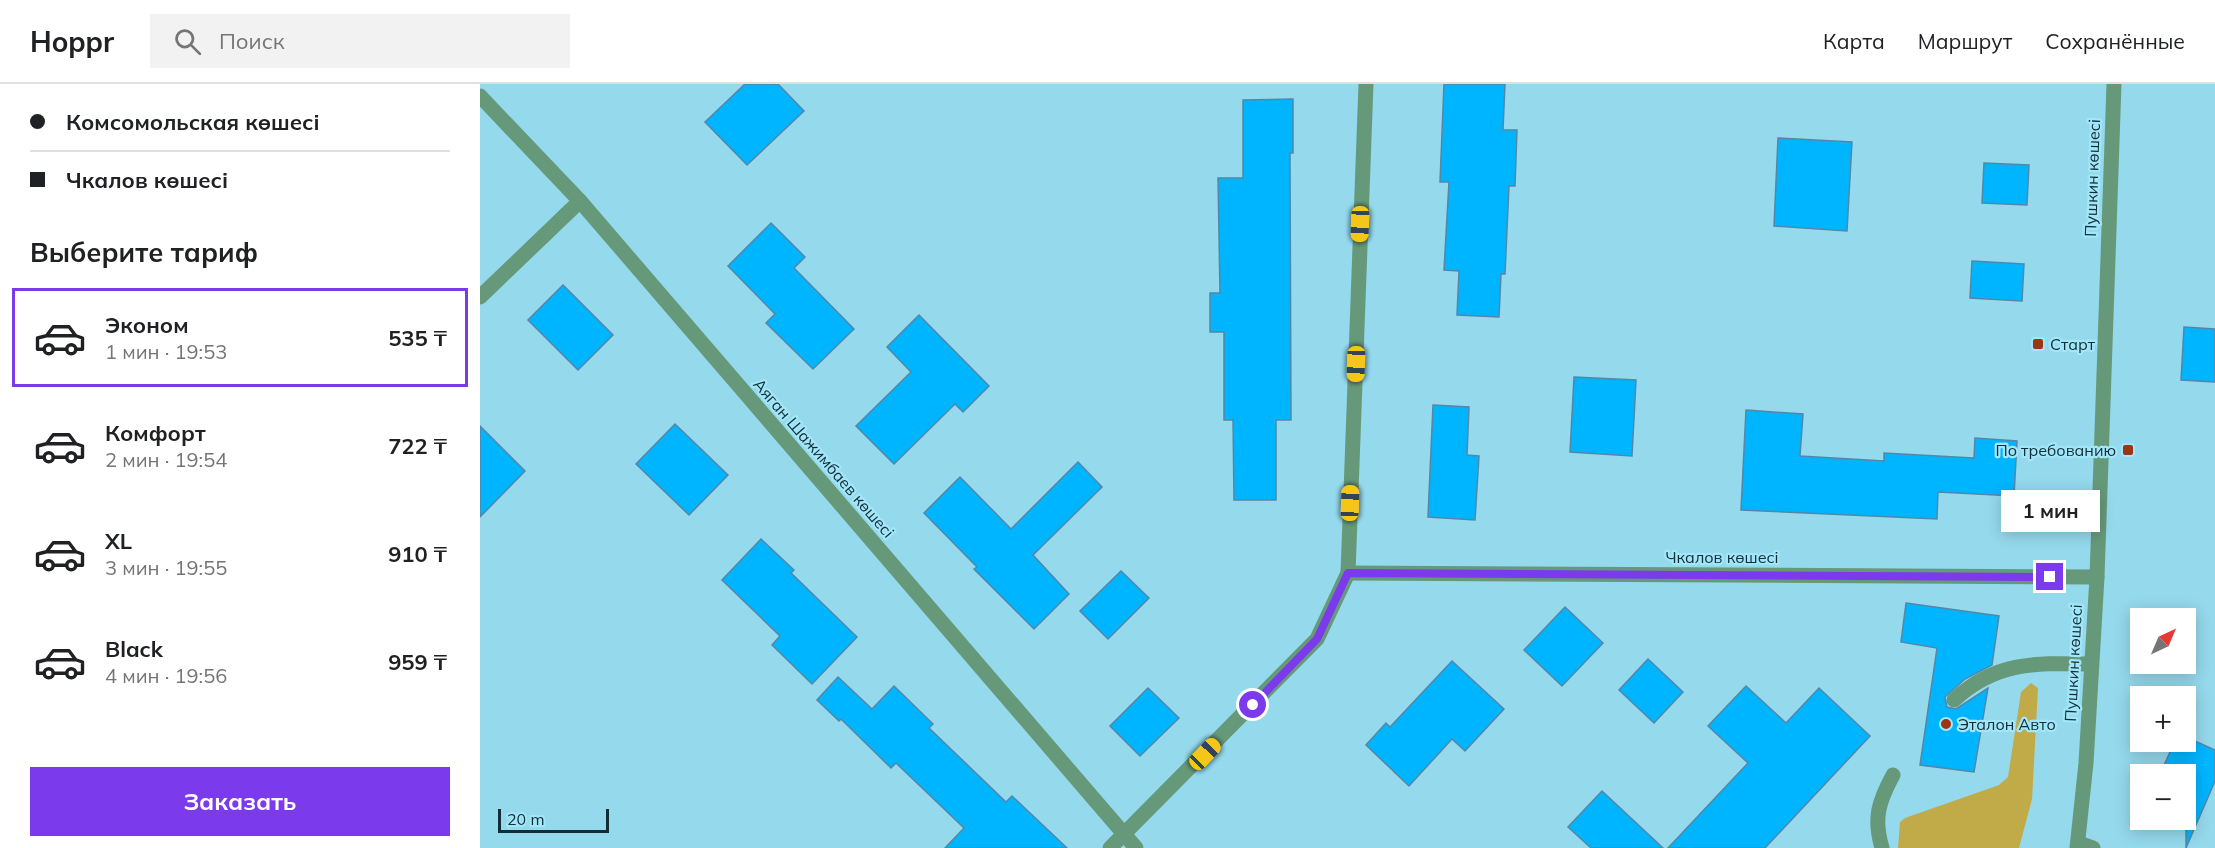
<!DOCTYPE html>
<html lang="ru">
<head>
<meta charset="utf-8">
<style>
	:root { --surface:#fff; --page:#f2f2f2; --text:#202124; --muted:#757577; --line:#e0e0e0; --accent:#7c3aed }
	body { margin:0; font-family:Mulish,sans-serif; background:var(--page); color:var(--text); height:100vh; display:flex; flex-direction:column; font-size:22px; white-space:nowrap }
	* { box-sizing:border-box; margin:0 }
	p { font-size:20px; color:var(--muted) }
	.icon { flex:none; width:33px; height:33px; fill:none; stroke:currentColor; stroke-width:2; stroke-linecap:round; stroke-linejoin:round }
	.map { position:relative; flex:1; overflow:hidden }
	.drawer { display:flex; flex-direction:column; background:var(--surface); width:480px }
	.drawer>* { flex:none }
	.banner { display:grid; align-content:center; height:132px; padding:0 30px; background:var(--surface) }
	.needle { width:39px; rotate:44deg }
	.buttons { position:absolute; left:1650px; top:524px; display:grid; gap:12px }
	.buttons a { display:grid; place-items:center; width:66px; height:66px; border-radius:0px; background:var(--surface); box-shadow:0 3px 15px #0003; font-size:30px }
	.scale { position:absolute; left:18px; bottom:15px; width:111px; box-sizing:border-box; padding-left:6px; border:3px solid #122e36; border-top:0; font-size:16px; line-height:21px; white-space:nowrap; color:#122e36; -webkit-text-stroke:4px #a2e6fa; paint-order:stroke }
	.end { position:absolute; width:27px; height:27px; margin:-14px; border:8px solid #7c3aed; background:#fff; box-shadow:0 0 0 3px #fff }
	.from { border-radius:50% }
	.bubble { position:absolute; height:42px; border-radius:0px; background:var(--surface); box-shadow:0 3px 15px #0003; font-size:20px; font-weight:700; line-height:42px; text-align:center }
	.car { position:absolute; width:18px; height:36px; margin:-18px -9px; border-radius:8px; box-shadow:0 0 4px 2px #0007; background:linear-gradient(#f5c518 24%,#345 0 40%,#f5c518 0 76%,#345 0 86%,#f5c518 0) }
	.banner b { display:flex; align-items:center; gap:21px; height:57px; font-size:22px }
	.banner b+b { border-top:2px solid var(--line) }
	.banner i { width:15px; height:15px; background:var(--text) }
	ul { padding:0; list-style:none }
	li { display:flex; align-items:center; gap:18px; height:99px; margin:0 12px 9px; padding:0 18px; border:3px solid transparent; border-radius:0px }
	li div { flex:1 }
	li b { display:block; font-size:22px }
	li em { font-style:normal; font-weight:700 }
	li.selected { border-color:var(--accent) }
	li>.icon { width:54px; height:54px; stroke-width:1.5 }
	h2 { padding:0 30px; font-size:27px; line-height:72px }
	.primary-button { display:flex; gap:12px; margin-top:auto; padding:12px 30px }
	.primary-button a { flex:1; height:69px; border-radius:0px; background:var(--accent); color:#fff; font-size:24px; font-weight:700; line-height:69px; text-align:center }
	header { display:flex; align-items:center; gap:36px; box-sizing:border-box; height:84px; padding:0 30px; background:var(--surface); border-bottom:2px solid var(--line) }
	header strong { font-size:28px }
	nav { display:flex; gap:33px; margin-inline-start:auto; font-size:21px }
	.search { width:420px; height:54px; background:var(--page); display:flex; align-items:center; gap:15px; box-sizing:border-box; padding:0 21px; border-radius:0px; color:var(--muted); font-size:22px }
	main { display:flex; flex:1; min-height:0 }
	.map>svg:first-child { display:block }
	.green { fill:#c1ab48 }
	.building { fill:#00b5ff; stroke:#5487a7; stroke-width:1.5 }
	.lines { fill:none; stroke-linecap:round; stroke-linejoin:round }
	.service { stroke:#66997a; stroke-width:15 }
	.minor { stroke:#66997a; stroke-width:15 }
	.tertiary { stroke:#66997a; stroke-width:15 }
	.route { stroke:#7c3aed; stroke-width:8 }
	.poi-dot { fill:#9c3514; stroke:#a2e6fa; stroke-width:2 }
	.labels { text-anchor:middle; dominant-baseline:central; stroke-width:4.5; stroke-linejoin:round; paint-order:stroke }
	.street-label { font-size:16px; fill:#122e36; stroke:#a2e6fa }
	.poi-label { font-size:16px; fill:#122e36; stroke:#a2e6fa; text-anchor:start }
</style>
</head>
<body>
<header>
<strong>Hoppr</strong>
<div class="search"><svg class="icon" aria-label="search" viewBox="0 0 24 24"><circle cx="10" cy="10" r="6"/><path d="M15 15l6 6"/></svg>Поиск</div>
<nav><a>Карта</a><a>Маршрут</a><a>Сохранённые</a></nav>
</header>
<main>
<section class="drawer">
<div class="banner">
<b><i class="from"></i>Комсомольская көшесі</b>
<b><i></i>Чкалов көшесі</b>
</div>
<h2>Выберите тариф</h2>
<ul>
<li class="selected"><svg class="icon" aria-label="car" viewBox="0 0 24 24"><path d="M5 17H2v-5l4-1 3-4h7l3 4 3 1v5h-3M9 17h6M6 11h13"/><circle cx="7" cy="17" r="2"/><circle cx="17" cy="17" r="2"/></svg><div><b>Эконом</b><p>1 мин · 19:53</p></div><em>535 ₸</em></li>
<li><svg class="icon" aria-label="car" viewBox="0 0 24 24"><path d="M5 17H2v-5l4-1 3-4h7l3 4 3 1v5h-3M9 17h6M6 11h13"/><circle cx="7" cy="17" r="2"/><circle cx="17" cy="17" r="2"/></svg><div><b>Комфорт</b><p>2 мин · 19:54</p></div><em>722 ₸</em></li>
<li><svg class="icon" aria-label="car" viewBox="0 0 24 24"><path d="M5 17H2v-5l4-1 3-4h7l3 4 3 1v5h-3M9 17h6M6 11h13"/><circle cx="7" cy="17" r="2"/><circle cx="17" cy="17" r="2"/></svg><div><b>XL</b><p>3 мин · 19:55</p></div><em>910 ₸</em></li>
<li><svg class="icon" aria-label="car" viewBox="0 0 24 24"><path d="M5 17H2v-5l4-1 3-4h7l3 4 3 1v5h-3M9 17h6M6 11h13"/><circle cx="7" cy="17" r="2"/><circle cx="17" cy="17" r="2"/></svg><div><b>Black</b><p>4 мин · 19:56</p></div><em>959 ₸</em></li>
</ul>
<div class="primary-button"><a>Заказать</a></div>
</section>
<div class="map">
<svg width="1735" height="764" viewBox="0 0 1735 764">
	<rect width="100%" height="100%" fill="#95d9ec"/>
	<!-- green -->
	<polygon class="green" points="1551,599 1558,604 1552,715 1539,764 1418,764 1420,738 1425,734 1519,701 1528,693 1541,608"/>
	<!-- building -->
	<g class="building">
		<polygon points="265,0 298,0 324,27 267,81 225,38"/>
		<polygon points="964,0 1025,0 1023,46 1037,46 1035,102 1029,102 1025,190 1021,190 1019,233 977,231 979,187 964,186 969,98 960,98"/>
		<polygon points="813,15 813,69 810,69 811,336 796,336 796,416 754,416 753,336 744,336 744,248 730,248 730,209 740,209 738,94 763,94 763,16"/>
		<polygon points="1298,54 1372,58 1367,147 1294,142"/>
		<polygon points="1504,79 1549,81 1547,121 1502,119"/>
		<polygon points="291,139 325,173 314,184 374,245 333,285 286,239 295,230 248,182"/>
		<polygon points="1492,177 1544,180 1542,217 1490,214"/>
		<polygon points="83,201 133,251 98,286 48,236"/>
		<polygon points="439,231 509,302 483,328 475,320 414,380 376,342 431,288 407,263"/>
		<polygon points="1704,243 1735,245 1735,298 1701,296"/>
		<polygon points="1094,293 1156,296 1152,372 1090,368"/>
		<polygon points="953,321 989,323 987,371 999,372 995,436 948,433"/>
		<polygon points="1266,326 1323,330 1320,372 1404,377 1404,369 1494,374 1495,354 1537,357 1534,412 1458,408 1457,435 1261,426"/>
		<polygon points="195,340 248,391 209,431 156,380"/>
		<polygon points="0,342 45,387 0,433"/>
		<polygon points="598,378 622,403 553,471 589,510 554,545 494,485 497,483 444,429 480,393 531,445"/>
		<polygon points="281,455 314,486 311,489 377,553 332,600 292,561 300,552 242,496"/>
		<polygon points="641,487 669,514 628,555 600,527"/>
		<polygon points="1426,519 1519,532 1512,581 1485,595 1465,613 1467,623 1476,625 1508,604 1494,688 1440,681 1457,564 1421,558"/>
		<polygon points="1085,523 1123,559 1082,602 1044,566"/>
		<polygon points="1168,575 1203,608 1174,639 1139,606"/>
		<polygon points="972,577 1024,625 985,667 972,655 929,702 886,661 906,639 910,643"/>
		<polygon points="358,593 392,625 414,602 453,640 449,644 526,718 532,712 587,764 465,764 484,744 416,679 411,684 361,635 359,637 337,616"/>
		<polygon points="1266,602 1306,639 1339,604 1390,652 1285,764 1188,764 1268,679 1228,642"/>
		<polygon points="668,604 699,634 660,672 630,642"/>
		<polygon points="1695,657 1715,657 1735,666 1735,697 1706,764 1706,690 1680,690"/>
		<polygon points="1122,707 1183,764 1111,764 1088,743"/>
	</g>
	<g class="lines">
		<!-- service -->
		<g class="service">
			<path d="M 1474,616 C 1516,577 1556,579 1610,580"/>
			<path d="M 1402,764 C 1393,734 1399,717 1413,691"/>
		</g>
		<!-- minor -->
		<g class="minor">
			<polyline points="0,12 100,117 656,764"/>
			<polyline points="0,213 100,117"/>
			<polyline points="868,489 1617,493"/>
			<polyline points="1599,759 1613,764"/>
			<polyline points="630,764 837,555 868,489 886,0"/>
		</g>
		<!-- tertiary -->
		<polyline class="tertiary" points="1597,764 1606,679 1617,493 1634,0"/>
	</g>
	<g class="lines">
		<!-- route -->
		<polyline class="route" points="773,621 837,555 868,489 1570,493"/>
	</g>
	<!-- markers -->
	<g class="poi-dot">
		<rect x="1552" y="254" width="12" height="12" rx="3"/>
		<rect x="1642" y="360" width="12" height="12" rx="3"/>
		<circle cx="1466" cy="640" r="6"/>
	</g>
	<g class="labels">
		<!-- street labels -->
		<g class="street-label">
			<text transform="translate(1612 94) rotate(-88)">Пушкин көшесі</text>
			<text transform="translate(344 374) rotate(49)">Аяган Шажимбаев көшесі</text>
			<text x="1242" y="473">Чкалов көшесі</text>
			<text transform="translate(1593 579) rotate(-87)">Пушкин көшесі</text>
		</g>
		<!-- poi labels -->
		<g class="poi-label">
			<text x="1570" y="260">Старт</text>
			<text x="1636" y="366" text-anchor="end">По требованию</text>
			<text x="1478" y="640">Эталон Авто</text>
		</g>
	</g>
</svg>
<div class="buttons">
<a><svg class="needle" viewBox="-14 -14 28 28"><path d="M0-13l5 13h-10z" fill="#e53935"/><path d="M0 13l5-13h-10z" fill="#757577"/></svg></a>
<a>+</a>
<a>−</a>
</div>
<div class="scale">20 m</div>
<i class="end from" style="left:773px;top:621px"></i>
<i class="end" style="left:1570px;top:493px"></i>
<div class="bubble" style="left:1521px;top:406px;width:99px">1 мин</div>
<i class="car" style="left:880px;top:140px;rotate:182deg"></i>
<i class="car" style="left:876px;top:280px;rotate:182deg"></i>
<i class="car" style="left:870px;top:419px;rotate:2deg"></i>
<i class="car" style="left:725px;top:670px;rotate:44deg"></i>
</div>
</main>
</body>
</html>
